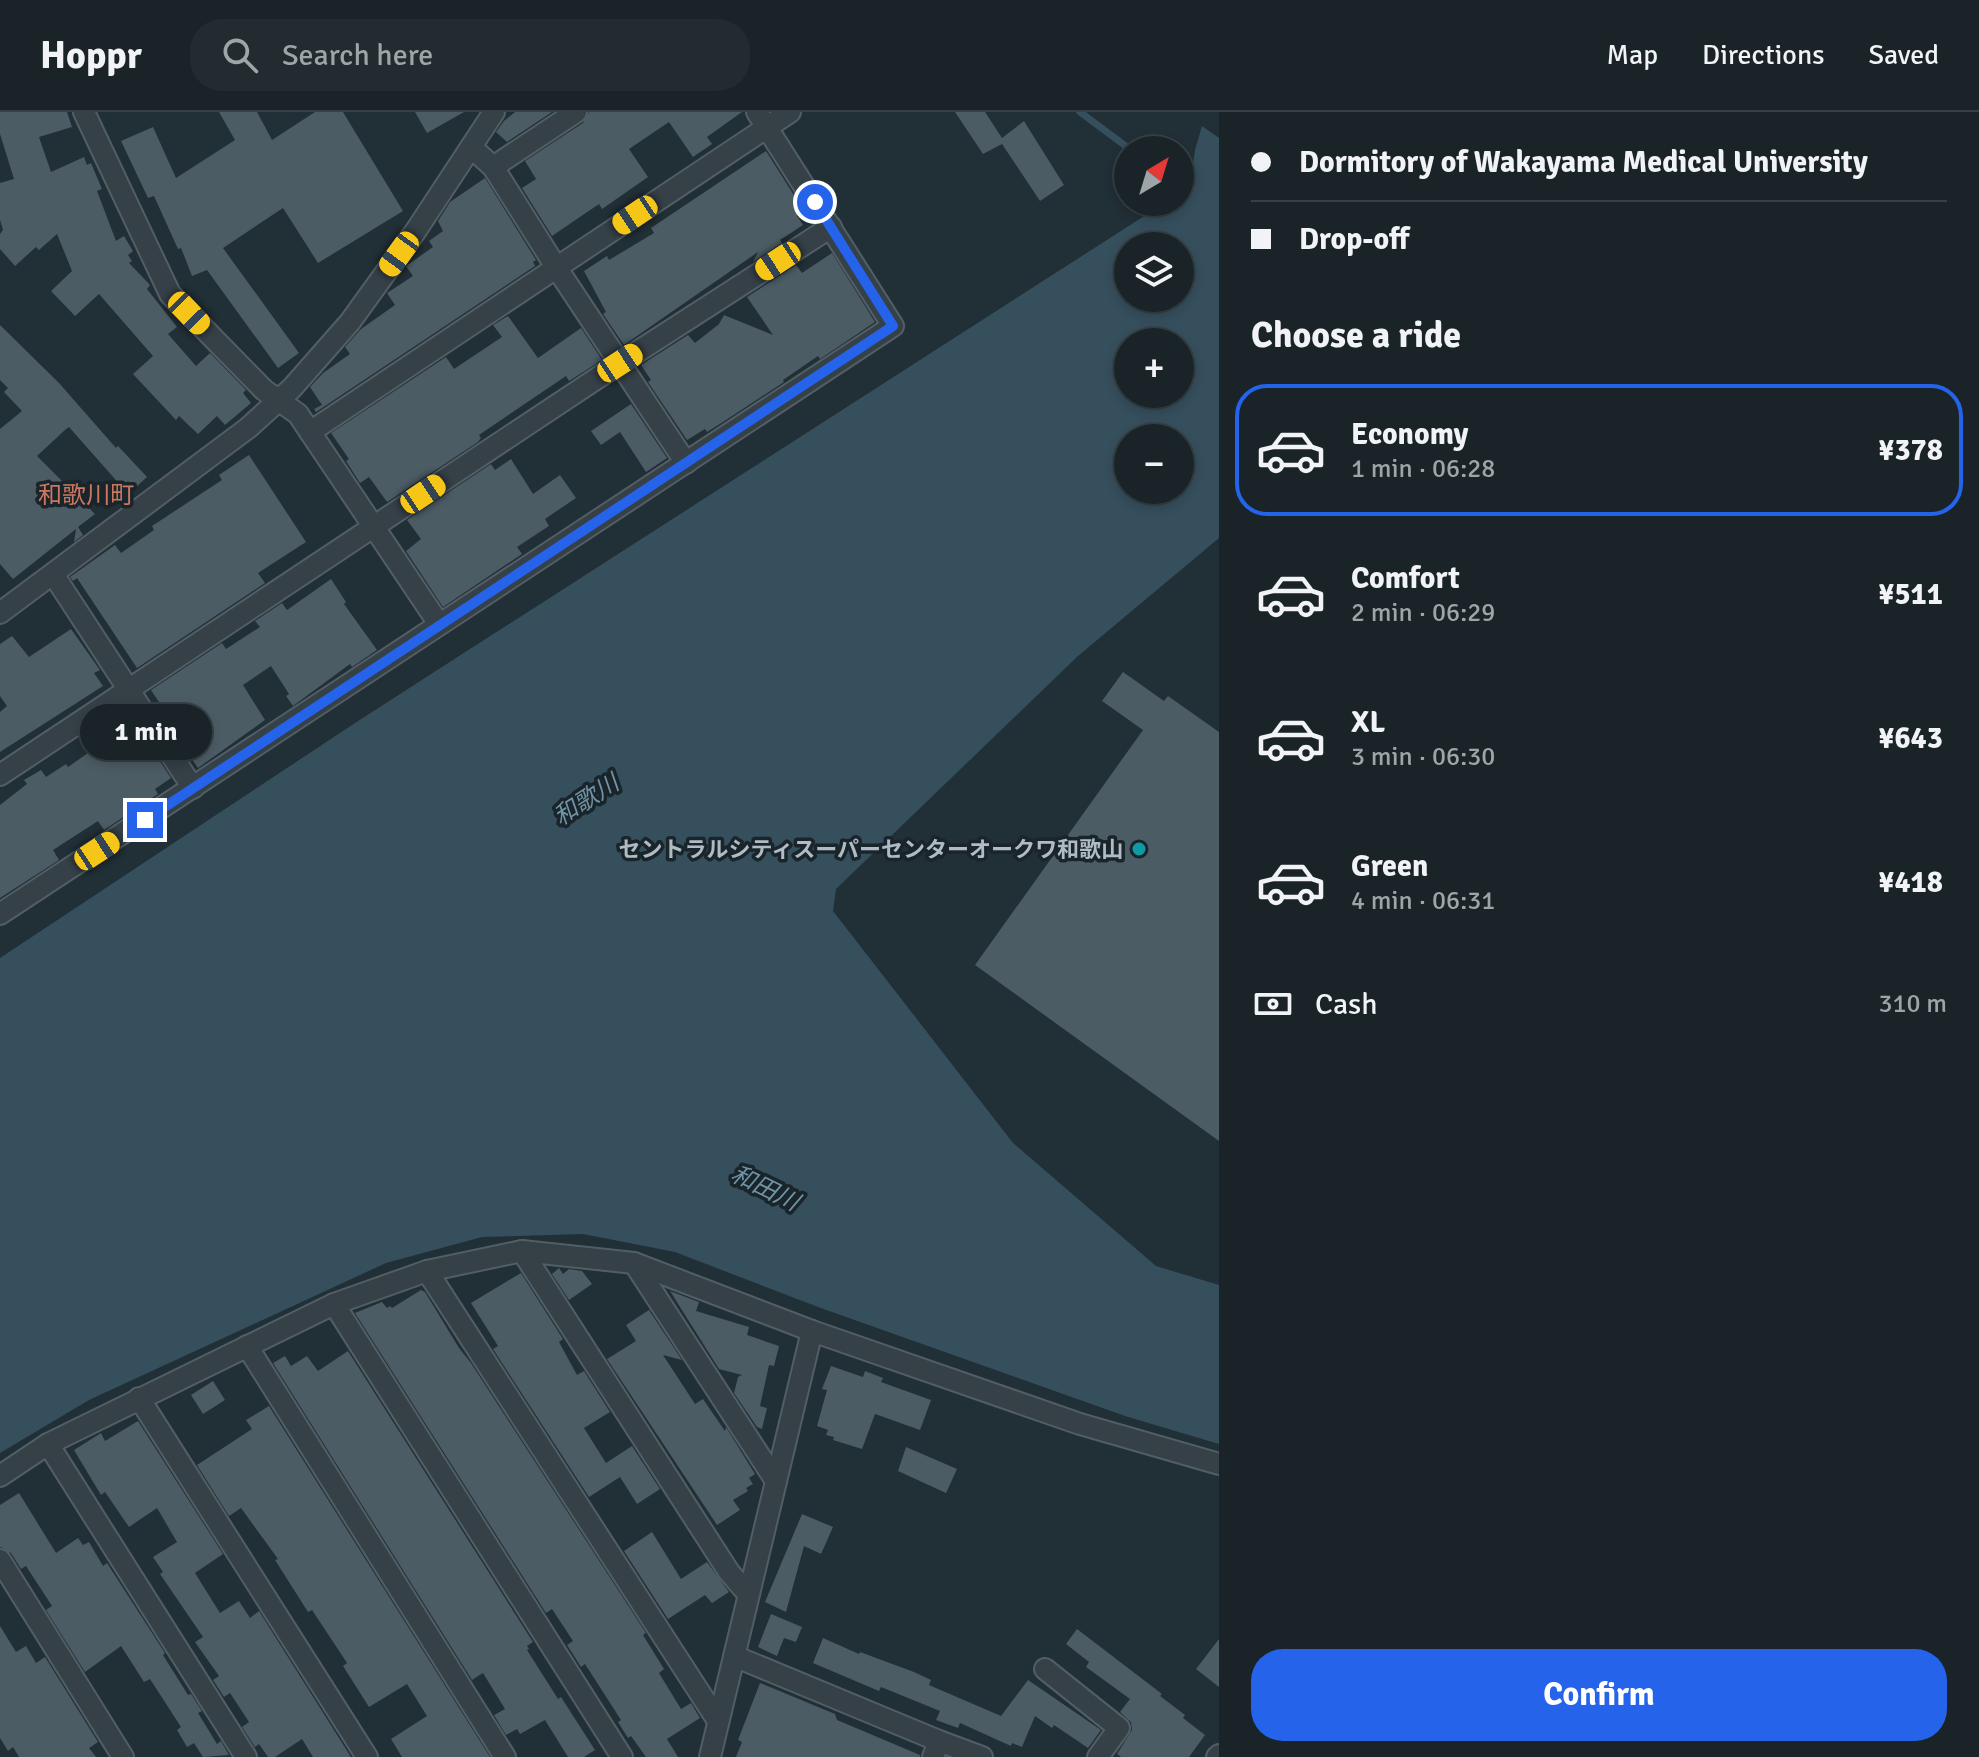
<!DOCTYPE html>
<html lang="en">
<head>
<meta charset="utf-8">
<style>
	:root { --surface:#192328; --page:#222b30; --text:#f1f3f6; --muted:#9fa4a8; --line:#374045; --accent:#2563eb }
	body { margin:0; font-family:Signika,"Noto Sans JP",sans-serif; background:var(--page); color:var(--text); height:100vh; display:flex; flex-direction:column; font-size:30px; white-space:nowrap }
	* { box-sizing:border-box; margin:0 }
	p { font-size:26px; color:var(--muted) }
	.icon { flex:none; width:44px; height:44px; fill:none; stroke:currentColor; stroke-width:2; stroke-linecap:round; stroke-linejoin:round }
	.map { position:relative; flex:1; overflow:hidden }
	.sheet { display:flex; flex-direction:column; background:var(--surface); width:760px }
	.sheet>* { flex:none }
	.hud { display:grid; align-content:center; height:176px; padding:0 32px; background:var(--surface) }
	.needle { width:52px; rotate:38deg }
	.buttons { position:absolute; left:1114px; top:24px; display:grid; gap:16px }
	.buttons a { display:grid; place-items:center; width:80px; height:80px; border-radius:50%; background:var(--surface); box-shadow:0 4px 12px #0003,0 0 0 2px var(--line); font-size:40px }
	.end { position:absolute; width:36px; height:36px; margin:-18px; border:10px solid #2563eb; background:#fff; box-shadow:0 0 0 4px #fff }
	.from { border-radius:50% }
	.bubble { position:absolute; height:56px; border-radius:28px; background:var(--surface); box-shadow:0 4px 12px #0003,0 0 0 2px var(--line); font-size:26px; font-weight:700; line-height:56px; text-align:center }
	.car { position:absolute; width:24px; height:48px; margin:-24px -12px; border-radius:10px; box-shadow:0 0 6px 2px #0007; background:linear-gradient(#f5c518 24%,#345 0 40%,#f5c518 0 76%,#345 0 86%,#f5c518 0) }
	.hud b { display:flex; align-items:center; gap:28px; height:76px; font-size:30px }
	.hud b+b { border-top:2px solid var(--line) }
	.hud i { width:20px; height:20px; background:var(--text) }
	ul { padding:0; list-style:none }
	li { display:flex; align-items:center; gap:24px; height:132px; margin:0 16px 12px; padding:0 16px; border:4px solid transparent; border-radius:32px }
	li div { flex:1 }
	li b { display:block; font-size:30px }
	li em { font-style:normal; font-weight:700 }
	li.active { border-color:var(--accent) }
	li>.icon { width:72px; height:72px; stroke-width:1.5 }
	h2 { padding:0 32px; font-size:36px; line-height:96px }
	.pay { display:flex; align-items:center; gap:20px; height:88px; padding:0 32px; font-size:30px }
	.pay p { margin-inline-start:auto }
	.cta { display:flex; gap:16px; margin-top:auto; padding:16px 32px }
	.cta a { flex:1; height:92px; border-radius:32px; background:var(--accent); color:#fff; font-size:32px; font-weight:700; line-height:92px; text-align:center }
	header { display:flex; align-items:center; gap:48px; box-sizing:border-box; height:112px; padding:0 40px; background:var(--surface); border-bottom:2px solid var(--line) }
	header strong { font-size:38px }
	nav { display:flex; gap:44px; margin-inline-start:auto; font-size:28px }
	.search { width:560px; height:72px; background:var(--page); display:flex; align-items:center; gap:20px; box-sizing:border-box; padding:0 28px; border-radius:32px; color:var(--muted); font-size:30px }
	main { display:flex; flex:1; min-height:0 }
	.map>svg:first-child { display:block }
	.water { fill:#364f5d; fill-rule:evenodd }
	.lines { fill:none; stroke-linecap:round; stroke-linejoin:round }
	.stream { stroke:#364f5d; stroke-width:7 }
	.building { fill:#4c5c65 }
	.street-casing { stroke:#525e65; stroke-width:24 }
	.street { stroke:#354047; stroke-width:20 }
	.route { stroke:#2563eb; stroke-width:10 }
	.culture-dot { fill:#0f9aa8; stroke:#1a252b; stroke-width:3 }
	.labels { text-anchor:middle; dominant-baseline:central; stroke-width:7; stroke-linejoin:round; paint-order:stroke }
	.poi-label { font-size:22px; font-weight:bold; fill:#afbcc4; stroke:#1a252b; text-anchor:end }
	.neighbourhood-label { font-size:24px; fill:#cd7761; stroke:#1a252b }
	.water-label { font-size:24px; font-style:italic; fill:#7094a6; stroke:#1a252b }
</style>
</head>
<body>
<header>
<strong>Hoppr</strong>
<div class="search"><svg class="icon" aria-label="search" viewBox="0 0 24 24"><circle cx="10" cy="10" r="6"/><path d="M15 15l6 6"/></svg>Search here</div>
<nav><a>Map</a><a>Directions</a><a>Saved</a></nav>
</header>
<main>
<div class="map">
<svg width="1219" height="1645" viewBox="0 0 1219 1645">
	<rect width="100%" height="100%" fill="#212f36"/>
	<!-- water -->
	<path class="water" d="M 1202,14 L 1219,26 L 1219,426 L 1078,544 L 836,777 L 833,799 L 1013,1031 L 1156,1154 L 1219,1173 L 1219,1332 L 1125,1304 L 818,1195 L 675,1140 L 583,1122 L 482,1125 L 386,1151 L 89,1288 L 0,1341 L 0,846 L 358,609 L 1166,90 L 1180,90 L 1180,81 L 1190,74 L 1195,38 ZM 1128,134 L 1180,134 L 1180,186 L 1128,186 ZM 1128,230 L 1180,230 L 1180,282 L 1128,282 ZM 1128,326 L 1180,326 L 1180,378 L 1128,378 Z"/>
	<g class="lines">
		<!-- stream -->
		<polyline class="stream" points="1080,0 1131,38"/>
	</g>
	<!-- building -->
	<g class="building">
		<polygon points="0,0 67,0 72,15 39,25 51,60 84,45 87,53 91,51 102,77 97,79 116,129 124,124 133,139 128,143 132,149 129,151 150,173 147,177 177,215 168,222 196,254 210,241 246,278 243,281 251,291 225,313 217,304 198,322 179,304 176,308 133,262 153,244 99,182 75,204 51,179 72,159 57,122 39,138 36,135 15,154 0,137 0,122 3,118 0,108 0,71 14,67 0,22"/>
		<polygon points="219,0 257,0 272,28 315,0 343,0 403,99 318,151 283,96 223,136 299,241 278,256 207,158 192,164 181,136 178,137 154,84 148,86 121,29 153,15 176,66 235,28"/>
		<polygon points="415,0 464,0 427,21"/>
		<polygon points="515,0 552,0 507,30 496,20 504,9"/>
		<polygon points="589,0 742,0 707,25 712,32 693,45 669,10 629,37 648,65 602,97 599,92 552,124 522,76 536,67 525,49 583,11"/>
		<polygon points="955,0 985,0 1002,26 1024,9 1064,73 1040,89 1002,32 983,42"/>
		<polygon points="766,39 804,99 797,104 803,113 780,128 782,131 753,150 758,140 624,233 603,202 606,200 584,159 607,144 609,148 654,121 651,116"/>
		<polygon points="485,66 536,148 533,150 535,154 316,300 314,297 322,293 310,275 323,261 350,242 345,235 361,217 395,193 387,181 413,164 406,154 433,135 429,129 443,119 438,109 450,90"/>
		<polygon points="832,141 875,210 820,247 818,244 783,268 784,270 723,310 707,320 705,317 687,328 648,270 651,268 641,253 688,223 695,231 719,212 724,203 773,223 747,185 796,153 802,161"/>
		<polygon points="508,204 538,246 581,216 602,248 569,269 566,264 479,323 481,326 478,330 387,390 369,365 360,371 346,349 349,347 331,321 446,245 454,257 502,225 493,213"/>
		<polygon points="0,213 59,271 116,336 118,334 147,365 135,376 128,369 122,375 69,315 65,318 37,344 95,402 78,415 83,423 74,430 76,417 13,467 0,452 0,317 22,299 4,280 8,276 0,268"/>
		<polygon points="631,292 667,346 646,360 620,320 601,333 591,319"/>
		<polygon points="249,343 306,430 258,461 265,471 137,556 77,466 73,469 70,465 115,433 121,441 154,418 152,414 222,368 219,363"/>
		<polygon points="511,347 533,382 560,363 576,386 545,407 549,414 517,435 522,442 443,495 406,439 421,427 407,408 491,352 495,358"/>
		<polygon points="331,467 346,490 344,492 377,538 352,555 350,552 293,594 286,584 289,582 271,554 243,573 265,608 198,656 156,596 161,593 151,578 222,531 226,537 260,515 255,509 282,491 287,498"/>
		<polygon points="71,517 100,558 94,561 103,574 0,640 0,600 7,594 0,584 0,532 12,524 29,545"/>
		<polygon points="1123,560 1164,589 1168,584 1219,620 1219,1029 975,853 1143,618 1102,589"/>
		<polygon points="125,596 171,666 155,677 158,682 104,718 98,709 53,738 59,748 0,786 0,693 27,672 24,668 41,658 46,665 66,652 68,655 98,634 89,621"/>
		<polygon points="559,1156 563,1162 569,1157 582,1159 592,1172 569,1188 552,1162"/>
		<polygon points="521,1161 563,1227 559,1230 577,1263 584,1259 610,1300 584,1316 606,1351 632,1334 660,1377 637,1392 620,1365 589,1385 493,1237 498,1234 471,1191"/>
		<polygon points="421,1178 425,1180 459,1236 471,1251 646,1521 643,1523 664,1557 659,1561 681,1597 691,1591 700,1606 667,1627 678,1645 646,1645 631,1624 628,1626 618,1610 621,1608 585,1552 581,1555 567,1533 573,1529 552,1497 546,1501 355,1201 382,1190 387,1196 390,1194 392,1196"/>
		<polygon points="670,1179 699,1190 696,1199 749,1215 747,1223 779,1234 774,1254 769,1253 760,1294 767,1296 762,1317 757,1315 734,1281 738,1265 742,1263 719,1257"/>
		<polygon points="649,1198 682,1248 663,1243 695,1292 703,1287 725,1319 726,1315 755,1362 749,1366 753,1372 746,1376 748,1379 733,1388 740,1398 717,1413 607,1247 636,1229 626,1213"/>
		<polygon points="348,1239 533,1530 527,1534 529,1537 527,1538 558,1587 561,1585 595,1638 584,1645 568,1645 545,1608 520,1622 517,1617 506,1623 494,1603 505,1597 483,1561 472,1568 273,1251 285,1244 291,1254 307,1244 318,1259"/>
		<polygon points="831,1254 863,1265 865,1259 883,1266 881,1270 931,1288 920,1318 875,1302 862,1337 833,1328 834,1325 826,1323 828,1318 817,1314 827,1278 822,1277"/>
		<polygon points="213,1269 225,1288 203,1302 191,1283"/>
		<polygon points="269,1294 490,1645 402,1645 391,1627 427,1604 407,1572 369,1595 343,1554 347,1551 312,1498 308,1500 275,1448 278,1447 241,1396 229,1404 197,1353 252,1317 246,1308"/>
		<polygon points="138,1309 223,1442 195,1461 220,1501 239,1489 250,1506 259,1499 351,1645 313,1645 302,1627 275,1645 268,1645 259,1632 255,1635 242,1615 249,1610 230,1581 224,1585 213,1568 219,1564 195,1530 203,1525 160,1462 163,1460 153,1445 177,1430 157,1396 129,1415 105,1380 101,1383 74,1338 101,1321 105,1329"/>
		<polygon points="906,1335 957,1357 946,1381 898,1359"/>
		<polygon points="19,1381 56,1441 78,1426 83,1433 89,1430 103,1454 107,1451 165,1541 163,1543 188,1583 191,1582 202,1599 198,1601 217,1632 221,1629 229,1643 203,1645 194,1631 187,1635 177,1618 181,1615 150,1567 144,1570 121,1534 85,1560 46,1498 52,1494 26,1454 21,1457 11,1441 0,1435 0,1393"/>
		<polygon points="802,1402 833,1415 821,1442 804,1434 786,1500 765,1490"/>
		<polygon points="652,1420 681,1467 707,1450 729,1480 712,1491 705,1483 668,1507 624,1439"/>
		<polygon points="771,1502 802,1515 796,1530 784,1526 777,1544 758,1535"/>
		<polygon points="0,1514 16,1540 26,1534 36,1551 45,1545 98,1630 89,1636 96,1645 19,1645 13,1635 8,1639 0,1626"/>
		<polygon points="1077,1517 1162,1582 1160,1584 1185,1603 1183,1606 1205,1623 1189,1645 1121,1645 1117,1642 1132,1618 1131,1610 1120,1600 1130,1587 1086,1555 1089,1550 1066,1532"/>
		<polygon points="823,1526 859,1542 860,1540 914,1560 931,1568 929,1573 1001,1604 1028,1568 1101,1618 1088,1636 1054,1613 1052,1616 1035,1604 1022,1635 1012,1631 1011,1634 960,1611 958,1616 936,1608 940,1599 881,1575 879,1579 813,1551"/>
		<polygon points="1219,1527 1219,1575 1196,1557"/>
		<polygon points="760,1571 835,1602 837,1608 920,1643 920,1645 736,1645 742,1630 738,1628"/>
	</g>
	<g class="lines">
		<!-- street casing -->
		<g class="street-casing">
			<g id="street">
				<polyline points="84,0 170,182 264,278 298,302 439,512"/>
				<polyline points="471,35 493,55 556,155 686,351"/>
				<polyline points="493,55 576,0"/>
				<polyline points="310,320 790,0"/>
				<polyline points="53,462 193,676"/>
				<polyline points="0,501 248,316 292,276 350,210 415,120 494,0"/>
				<polyline points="0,663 620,251 831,115"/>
				<polyline points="0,802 893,214 757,0"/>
				<polyline points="522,1139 729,1460 748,1482"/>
				<polyline points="634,1151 776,1369"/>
				<polyline points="427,1159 718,1609"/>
				<polyline points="334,1192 622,1645"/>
				<polyline points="247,1234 505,1645"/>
				<polyline points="139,1286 367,1645"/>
				<polyline points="48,1332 246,1645"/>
				<polyline points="0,1364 48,1332 334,1192 427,1159 522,1139 634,1151 812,1219 1080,1312 1219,1352"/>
				<polyline points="0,1448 123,1645"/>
				<polyline points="734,1544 939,1629"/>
				<polyline points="1045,1557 1119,1616 1098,1645"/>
				<polyline points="710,1645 812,1219"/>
				<polyline points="933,1645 939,1629 982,1645"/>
				<polyline points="1217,1645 1219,1643"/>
			</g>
		</g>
		<!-- street -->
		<use href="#street" class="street"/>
	</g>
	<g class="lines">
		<!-- route -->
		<polyline class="route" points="145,708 893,214 815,90"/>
	</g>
	<!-- markers -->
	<circle class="culture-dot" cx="1139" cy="737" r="8"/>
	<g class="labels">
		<!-- poi labels -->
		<g class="poi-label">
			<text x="1123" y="737">セントラルシティスーパーセンターオークワ和歌山</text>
		</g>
		<!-- neighbourhood labels -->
		<g class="neighbourhood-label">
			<text x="86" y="383">和歌川町</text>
		</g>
		<!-- water labels -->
		<g class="water-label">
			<text transform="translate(586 688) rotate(-33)">和歌川</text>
			<text transform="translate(765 1076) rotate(26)">和田川</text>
		</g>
	</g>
</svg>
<div class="buttons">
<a><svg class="needle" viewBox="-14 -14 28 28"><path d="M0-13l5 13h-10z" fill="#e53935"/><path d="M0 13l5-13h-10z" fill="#9fa4a8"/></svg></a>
<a><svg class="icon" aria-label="layers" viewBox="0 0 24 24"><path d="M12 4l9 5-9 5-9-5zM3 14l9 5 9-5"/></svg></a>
<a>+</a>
<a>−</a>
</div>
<i class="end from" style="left:815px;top:90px"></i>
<i class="end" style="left:145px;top:708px"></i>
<div class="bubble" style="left:80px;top:592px;width:132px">1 min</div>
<i class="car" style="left:635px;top:103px;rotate:236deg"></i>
<i class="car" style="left:399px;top:142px;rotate:216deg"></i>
<i class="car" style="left:778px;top:149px;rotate:237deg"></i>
<i class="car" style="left:189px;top:201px;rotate:136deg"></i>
<i class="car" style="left:620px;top:251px;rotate:57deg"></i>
<i class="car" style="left:423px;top:382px;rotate:56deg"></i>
<i class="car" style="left:97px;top:739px;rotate:57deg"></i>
</div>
<section class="sheet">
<div class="hud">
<b><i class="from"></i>Dormitory of Wakayama Medical University</b>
<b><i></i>Drop-off</b>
</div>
<h2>Choose a ride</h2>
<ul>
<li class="active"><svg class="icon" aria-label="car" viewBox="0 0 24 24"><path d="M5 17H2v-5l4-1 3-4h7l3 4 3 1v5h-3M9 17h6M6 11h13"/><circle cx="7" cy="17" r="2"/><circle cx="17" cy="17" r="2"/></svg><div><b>Economy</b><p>1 min · 06:28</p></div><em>¥378</em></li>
<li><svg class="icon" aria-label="car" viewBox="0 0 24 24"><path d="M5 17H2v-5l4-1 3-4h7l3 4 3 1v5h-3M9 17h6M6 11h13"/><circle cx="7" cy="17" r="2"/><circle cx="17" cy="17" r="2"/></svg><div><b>Comfort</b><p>2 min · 06:29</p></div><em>¥511</em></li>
<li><svg class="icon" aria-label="car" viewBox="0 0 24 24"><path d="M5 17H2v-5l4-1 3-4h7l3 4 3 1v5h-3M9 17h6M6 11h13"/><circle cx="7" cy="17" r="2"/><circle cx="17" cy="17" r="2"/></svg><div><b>XL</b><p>3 min · 06:30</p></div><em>¥643</em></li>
<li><svg class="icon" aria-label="car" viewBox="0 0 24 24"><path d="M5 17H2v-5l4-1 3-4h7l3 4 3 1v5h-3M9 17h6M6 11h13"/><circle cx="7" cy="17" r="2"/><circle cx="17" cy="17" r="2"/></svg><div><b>Green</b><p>4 min · 06:31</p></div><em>¥418</em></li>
</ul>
<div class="pay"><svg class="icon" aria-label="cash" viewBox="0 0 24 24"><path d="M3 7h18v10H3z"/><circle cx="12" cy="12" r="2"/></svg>Cash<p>310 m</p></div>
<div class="cta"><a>Confirm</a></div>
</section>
</main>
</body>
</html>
